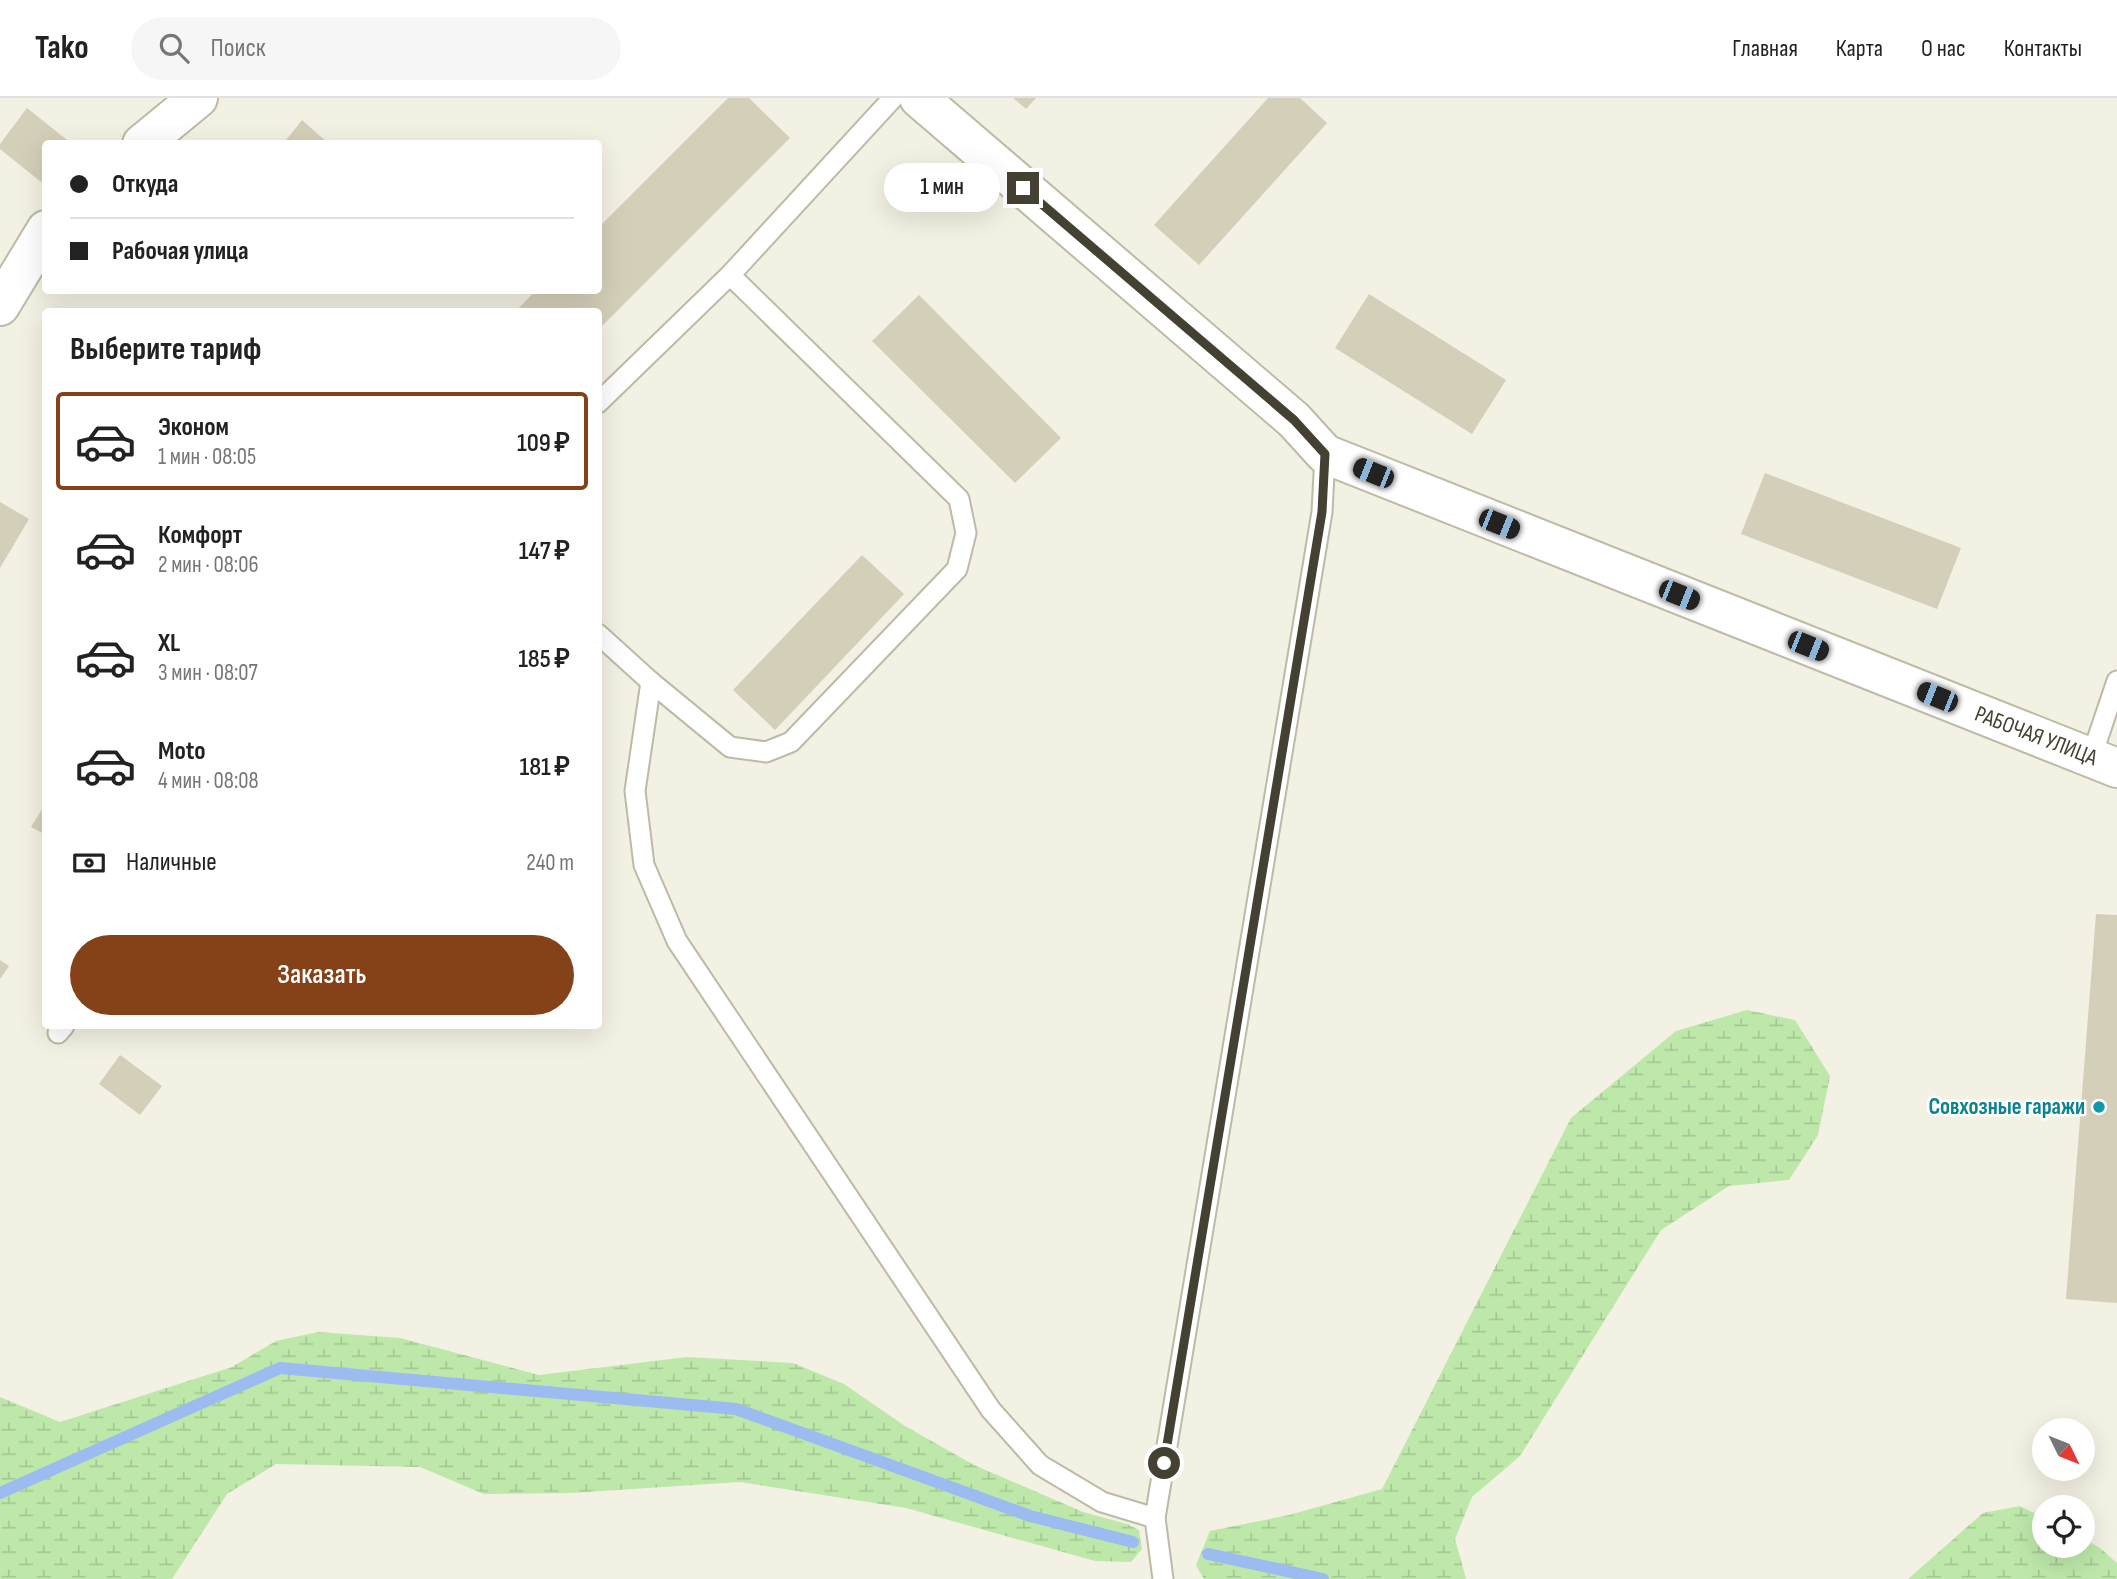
<!DOCTYPE html>
<html lang="ru">
<head>
<meta charset="utf-8">
<style>
	:root { --surface:#fff; --page:#f6f6f6; --text:#222; --muted:#767676; --line:#e0e0e0; --accent:#854118 }
	body { margin:0; font-family:"Sofia Sans Condensed",sans-serif; background:var(--page); color:var(--text); height:100vh; display:flex; flex-direction:column; font-size:26px; white-space:nowrap }
	* { box-sizing:border-box; margin:0 }
	p { font-size:23px; color:var(--muted) }
	.icon { flex:none; width:38px; height:38px; fill:none; stroke:currentColor; stroke-width:2; stroke-linecap:round; stroke-linejoin:round }
	.map { position:relative; flex:1; overflow:hidden }
	.drawer { position:absolute; left:42px; top:210px; width:560px; height:721px; display:flex; flex-direction:column; background:var(--surface); border-radius:7px; box-shadow:0 7px 28px #0002 }
	.drawer>* { flex:none }
	.top-card { position:absolute; left:42px; top:42px; width:560px; height:154px; border-radius:7px; box-shadow:0 7px 28px #0002; display:grid; align-content:center; height:154px; padding:0 28px; background:var(--surface) }
	.needle { width:46px; rotate:133deg }
	.controls { position:absolute; left:2032px; top:1320px; display:grid; gap:14px }
	.controls a { display:grid; place-items:center; width:63px; height:63px; border-radius:50%; background:var(--surface); box-shadow:0 7px 28px #0002; font-size:35px }
	.end { position:absolute; width:32px; height:32px; margin:-16px; border:9px solid #444133; background:#fff; box-shadow:0 0 0 4px #fff }
	.from { border-radius:50% }
	.bubble { position:absolute; height:49px; border-radius:24px; background:var(--surface); box-shadow:0 7px 28px #0002; font-size:23px; font-weight:600; line-height:49px; text-align:center }
	.car { position:absolute; width:21px; height:42px; margin:-21px -10px; border-radius:9px; box-shadow:0 0 5px 2px #0007; background:linear-gradient(#222 24%,#8ab4d8 0 40%,#222 0 76%,#8ab4d8 0 86%,#222 0) }
	.top-card b { display:flex; align-items:center; gap:24px; height:66px; font-size:26px }
	.top-card b+b { border-top:2px solid var(--line) }
	.top-card i { width:18px; height:18px; background:var(--text) }
	ul { padding:0; list-style:none }
	li { display:flex; align-items:center; gap:21px; height:98px; margin:0 14px 10px; padding:0 14px; border:4px solid transparent; border-radius:7px }
	li div { flex:1 }
	li b { display:block; font-size:26px }
	li em { font-style:normal; font-weight:600 }
	li.selected { border-color:var(--accent) }
	li>.icon { width:63px; height:63px; stroke-width:1.5 }
	h2 { padding:0 28px; font-size:32px; line-height:84px }
	.pay { display:flex; align-items:center; gap:18px; height:77px; padding:0 28px; font-size:26px }
	.pay p { margin-inline-start:auto }
	.action { display:flex; gap:14px; margin-top:auto; padding:14px 28px }
	.action a { flex:1; height:80px; border-radius:42px; background:var(--accent); color:#fff; font-size:28px; font-weight:600; line-height:80px; text-align:center }
	header { display:flex; align-items:center; gap:42px; box-sizing:border-box; height:98px; padding:0 35px; background:var(--surface); border-bottom:2px solid var(--line) }
	header strong { font-size:33px }
	nav { display:flex; gap:38px; margin-inline-start:auto; font-size:24px }
	.search { width:490px; height:63px; background:var(--page); display:flex; align-items:center; gap:18px; box-sizing:border-box; padding:0 24px; border-radius:38px; color:var(--muted); font-size:26px }
	.map>svg:first-child { display:block }
	.wetland { fill:url(#wetland-marsh) }
	.lines { fill:none; stroke-linecap:round; stroke-linejoin:round }
	.stream { stroke:#9cbbf1; stroke-width:12 }
	.building { fill:#d4cfb8 }
	.lane-casing { stroke:#bdbba5; stroke-width:23 }
	.street-casing { stroke:#bdbba5; stroke-width:42 }
	.lane { stroke:#fff; stroke-width:19 }
	.street { stroke:#fff; stroke-width:38 }
	.route { stroke:#444133; stroke-width:9 }
	.culture-dot { fill:#0f9aa8; stroke:#fff; stroke-width:2.5 }
	.labels { text-anchor:middle; dominant-baseline:central; stroke-width:5; stroke-linejoin:round; paint-order:stroke }
	.street-label { font-size:23px; fill:#444133; stroke:#fff }
	.culture-label { font-size:23px; font-weight:bold; fill:#0d838f; stroke:#fff; text-anchor:end }
</style>
</head>
<body>
<header>
<strong>Tako</strong>
<div class="search"><svg class="icon" aria-label="search" viewBox="0 0 24 24"><circle cx="10" cy="10" r="6"/><path d="M15 15l6 6"/></svg>Поиск</div>
<nav><a>Главная</a><a>Карта</a><a>О нас</a><a>Контакты</a></nav>
</header>
<div class="map">
<svg width="2117" height="1481" viewBox="0 0 2117 1481">
	<defs>
		<pattern id="wetland-marsh" width="20" height="14" patternUnits="userSpaceOnUse" patternTransform="scale(1.75)"><rect width="20" height="14" fill="#bee8aa"/><path d="M1 5h8M5 5V1M11 12h8M15 12V8" fill="none" stroke="#a4c893"/></pattern>
	</defs>
	<rect width="100%" height="100%" fill="#f2f1e3"/>
	<!-- wetland -->
	<g class="wetland">
		<polygon points="1747,912 1795,922 1830,978 1818,1037 1789,1082 1729,1088 1661,1132 1520,1358 1472,1399 1455,1441 1466,1481 1204,1481 1196,1467 1210,1433 1289,1417 1382,1391 1571,1020 1676,933"/>
		<polygon points="318,1234 400,1240 539,1277 687,1259 793,1265 844,1286 905,1328 974,1367 1083,1414 1127,1426 1139,1432 1142,1451 1131,1464 1095,1463 906,1410 740,1384 571,1395 484,1396 420,1369 276,1366 227,1396 172,1481 0,1481 0,1299 60,1324 232,1269 276,1243"/>
		<polygon points="2020,1408 2044,1420 2044,1447 2082,1447 2083,1440 2100,1450 2117,1465 2117,1481 1908,1481 1983,1415"/>
	</g>
	<g class="lines">
		<!-- stream -->
		<g class="stream">
			<polyline points="0,1395 280,1270 736,1311 1030,1418 1133,1444"/>
			<polyline points="1208,1456 1323,1481"/>
		</g>
	</g>
	<!-- building -->
	<g class="building">
		<polygon points="728,0 749,0 790,40 598,232 598,214 515,214 536,192 598,192 598,130"/>
		<polygon points="1013,0 1036,0 1026,11"/>
		<polygon points="1268,0 1300,0 1327,25 1199,167 1154,127"/>
		<polygon points="27,10 72,46 46,46 46,78 41,84 0,51 0,46"/>
		<polygon points="302,22 329,46 283,46"/>
		<polygon points="1369,196 1506,282 1472,336 1335,250"/>
		<polygon points="919,197 1061,340 1015,385 872,243"/>
		<polygon points="1765,375 1961,450 1937,511 1741,436"/>
		<polygon points="0,404 29,421 0,470"/>
		<polygon points="862,457 904,496 775,632 733,592"/>
		<polygon points="46,705 46,737 31,729"/>
		<polygon points="2096,816 2117,817 2117,1205 2066,1201"/>
		<polygon points="0,862 9,868 0,881"/>
		<polygon points="120,957 162,988 140,1017 99,986"/>
	</g>
	<g class="lines">
		<!-- lane casing -->
		<g class="lane-casing">
			<g id="lane">
				<polyline points="598,305 730,177 893,0"/>
				<polyline points="598,536 651,584 730,649 766,654 791,644 957,471 966,435 959,401 730,177"/>
				<polyline points="651,584 635,693 644,767 677,843 991,1312 1040,1367 1102,1404 1155,1420"/>
				<polyline points="2091,660 2117,583"/>
				<polyline points="58,935 64,928"/>
				<polyline points="1163,1481 1155,1420 1322,414 1325,356"/>
			</g>
		</g>
		<!-- street casing -->
		<g class="street-casing">
			<g id="street">
				<polyline points="919,0 1294,322 1325,356 2117,670"/>
				<polyline points="142,46 198,0"/>
				<polyline points="0,208 46,132"/>
			</g>
		</g>
		<!-- lane -->
		<use href="#lane" class="lane"/>
		<!-- street -->
		<use href="#street" class="street"/>
	</g>
	<g class="lines">
		<!-- route -->
		<polyline class="route" points="1023,90 1294,322 1325,356 1322,414 1164,1365"/>
	</g>
	<!-- markers -->
	<circle class="culture-dot" cx="2099" cy="1009" r="7"/>
	<g class="labels">
		<!-- street labels -->
		<g class="street-label">
			<text transform="translate(2036 638) rotate(21)">РАБОЧАЯ УЛИЦА</text>
		</g>
		<!-- culture labels -->
		<g class="culture-label">
			<text x="2085" y="1009">Совхозные гаражи</text>
		</g>
	</g>
</svg>
<div class="controls">
<a><svg class="needle" viewBox="-14 -14 28 28"><path d="M0-13l5 13h-10z" fill="#e53935"/><path d="M0 13l5-13h-10z" fill="#767676"/></svg></a>
<a><svg class="icon" aria-label="locate" viewBox="0 0 24 24"><circle cx="12" cy="12" r="6"/><path d="M12 2v4M12 18v4M2 12h4M18 12h4"/></svg></a>
</div>
<i class="end from" style="left:1164px;top:1365px"></i>
<i class="end" style="left:1023px;top:90px"></i>
<div class="bubble" style="left:884px;top:65px;width:116px">1 мин</div>
<i class="car" style="left:1373px;top:375px;rotate:292deg"></i>
<i class="car" style="left:1499px;top:426px;rotate:112deg"></i>
<i class="car" style="left:1679px;top:497px;rotate:112deg"></i>
<i class="car" style="left:1808px;top:548px;rotate:112deg"></i>
<i class="car" style="left:1937px;top:599px;rotate:292deg"></i>
<div class="top-card">
<b><i class="from"></i>Откуда</b>
<b><i></i>Рабочая улица</b>
</div>
<section class="drawer">
<h2>Выберите тариф</h2>
<ul>
<li class="selected"><svg class="icon" aria-label="car" viewBox="0 0 24 24"><path d="M5 17H2v-5l4-1 3-4h7l3 4 3 1v5h-3M9 17h6M6 11h13"/><circle cx="7" cy="17" r="2"/><circle cx="17" cy="17" r="2"/></svg><div><b>Эконом</b><p>1 мин · 08:05</p></div><em>109 ₽</em></li>
<li><svg class="icon" aria-label="car" viewBox="0 0 24 24"><path d="M5 17H2v-5l4-1 3-4h7l3 4 3 1v5h-3M9 17h6M6 11h13"/><circle cx="7" cy="17" r="2"/><circle cx="17" cy="17" r="2"/></svg><div><b>Комфорт</b><p>2 мин · 08:06</p></div><em>147 ₽</em></li>
<li><svg class="icon" aria-label="car" viewBox="0 0 24 24"><path d="M5 17H2v-5l4-1 3-4h7l3 4 3 1v5h-3M9 17h6M6 11h13"/><circle cx="7" cy="17" r="2"/><circle cx="17" cy="17" r="2"/></svg><div><b>XL</b><p>3 мин · 08:07</p></div><em>185 ₽</em></li>
<li><svg class="icon" aria-label="car" viewBox="0 0 24 24"><path d="M5 17H2v-5l4-1 3-4h7l3 4 3 1v5h-3M9 17h6M6 11h13"/><circle cx="7" cy="17" r="2"/><circle cx="17" cy="17" r="2"/></svg><div><b>Moto</b><p>4 мин · 08:08</p></div><em>181 ₽</em></li>
</ul>
<div class="pay"><svg class="icon" aria-label="cash" viewBox="0 0 24 24"><path d="M3 7h18v10H3z"/><circle cx="12" cy="12" r="2"/></svg>Наличные<p>240 m</p></div>
<div class="action"><a>Заказать</a></div>
</section>
</div>
</body>
</html>
